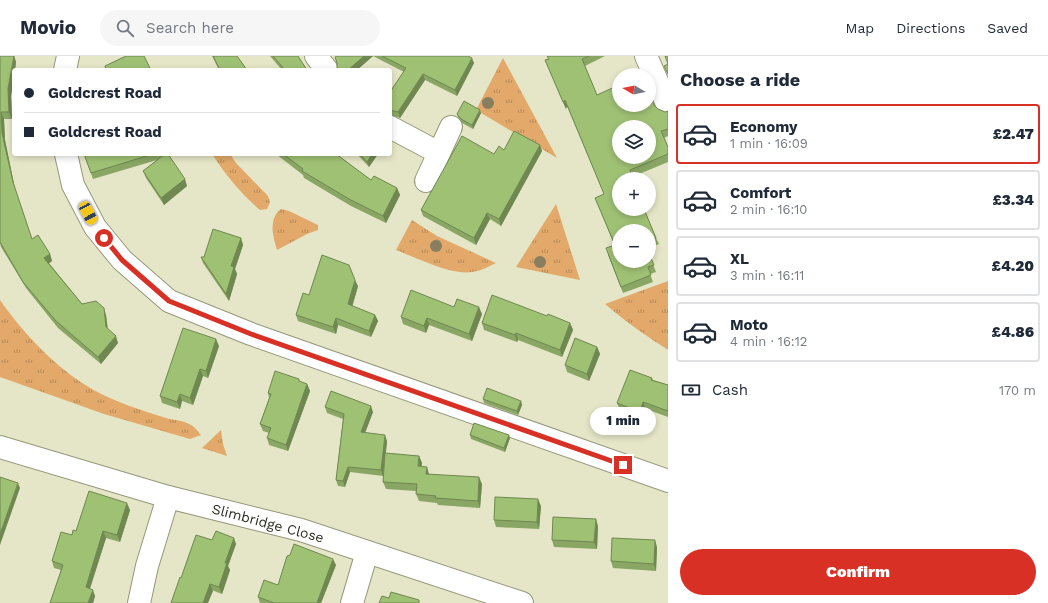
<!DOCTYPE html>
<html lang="en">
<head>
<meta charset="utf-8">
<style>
	:root { --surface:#fff; --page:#f6f6f7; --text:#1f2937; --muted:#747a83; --line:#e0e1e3; --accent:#d93025 }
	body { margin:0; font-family:"Work Sans",sans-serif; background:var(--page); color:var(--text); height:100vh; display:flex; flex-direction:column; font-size:15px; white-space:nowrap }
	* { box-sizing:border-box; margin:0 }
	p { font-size:13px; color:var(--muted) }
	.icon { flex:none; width:22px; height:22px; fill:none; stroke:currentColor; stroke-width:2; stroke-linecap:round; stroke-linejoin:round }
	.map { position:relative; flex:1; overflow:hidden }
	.drawer { display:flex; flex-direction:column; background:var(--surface); width:380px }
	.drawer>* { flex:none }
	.top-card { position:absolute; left:12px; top:12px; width:380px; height:88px; border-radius:4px; box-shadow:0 2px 6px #0003; display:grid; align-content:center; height:88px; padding:0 12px; background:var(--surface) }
	.needle { width:26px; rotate:280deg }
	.tools { position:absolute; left:612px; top:12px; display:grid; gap:8px }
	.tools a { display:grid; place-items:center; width:44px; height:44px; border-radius:50%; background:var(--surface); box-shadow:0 2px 6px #0003; font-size:20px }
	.end { position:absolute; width:18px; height:18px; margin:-9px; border:5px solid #d93025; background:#fff; box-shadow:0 0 0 2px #fff }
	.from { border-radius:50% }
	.bubble { position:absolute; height:28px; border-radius:14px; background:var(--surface); box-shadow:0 2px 6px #0003; font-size:13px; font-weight:800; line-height:28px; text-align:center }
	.car { position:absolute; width:12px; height:24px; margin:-12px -6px; border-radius:5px; box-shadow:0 0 3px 1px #0007; background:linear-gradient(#f5c518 24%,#345 0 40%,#f5c518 0 76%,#345 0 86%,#f5c518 0) }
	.top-card b { display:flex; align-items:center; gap:14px; height:38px; font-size:15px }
	.top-card b+b { border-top:1px solid var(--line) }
	.top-card i { width:10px; height:10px; background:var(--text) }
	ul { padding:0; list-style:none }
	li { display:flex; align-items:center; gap:12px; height:60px; margin:0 8px 6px; padding:0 4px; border:2px solid var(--line); border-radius:4px }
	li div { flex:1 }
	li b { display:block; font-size:15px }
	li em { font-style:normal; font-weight:800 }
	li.current { border-color:var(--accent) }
	li>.icon { width:36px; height:36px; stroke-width:1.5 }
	h2 { padding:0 12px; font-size:18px; line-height:48px }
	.pay { display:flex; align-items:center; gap:10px; height:44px; padding:0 12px; font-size:15px }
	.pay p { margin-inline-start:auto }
	.action { display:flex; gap:8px; margin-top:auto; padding:8px 12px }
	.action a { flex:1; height:46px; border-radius:24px; background:var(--accent); color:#fff; font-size:16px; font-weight:800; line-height:46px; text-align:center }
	header { display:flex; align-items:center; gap:24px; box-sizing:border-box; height:56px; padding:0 20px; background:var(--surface); border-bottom:1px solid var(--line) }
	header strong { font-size:19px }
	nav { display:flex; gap:22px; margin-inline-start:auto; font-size:14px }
	.search { width:280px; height:36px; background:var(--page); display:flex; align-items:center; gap:10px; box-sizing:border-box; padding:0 14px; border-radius:22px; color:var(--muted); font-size:15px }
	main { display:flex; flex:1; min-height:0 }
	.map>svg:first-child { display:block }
	.grass { fill:url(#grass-tufts) }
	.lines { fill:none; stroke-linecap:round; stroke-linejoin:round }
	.minor-casing { stroke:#97977b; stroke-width:24 }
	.minor { stroke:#fff; stroke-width:22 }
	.tree { fill:#8a7e60 }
	.wall { fill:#89a664 }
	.shaded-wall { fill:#6f8751 }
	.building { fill:#9fc174; stroke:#6f8751; fill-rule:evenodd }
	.route { stroke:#d93025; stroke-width:5 }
	.labels { text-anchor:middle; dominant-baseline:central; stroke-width:3; stroke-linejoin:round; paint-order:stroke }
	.street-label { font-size:14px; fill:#2b2b20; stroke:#fff }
</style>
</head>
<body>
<header>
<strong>Movio</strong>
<div class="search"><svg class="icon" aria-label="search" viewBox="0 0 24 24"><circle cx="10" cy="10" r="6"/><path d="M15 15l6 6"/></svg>Search here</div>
<nav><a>Map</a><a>Directions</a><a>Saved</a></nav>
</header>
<main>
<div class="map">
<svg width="668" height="547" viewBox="0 0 668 547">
	<defs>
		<pattern id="grass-tufts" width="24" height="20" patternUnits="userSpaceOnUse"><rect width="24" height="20" fill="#e2a96a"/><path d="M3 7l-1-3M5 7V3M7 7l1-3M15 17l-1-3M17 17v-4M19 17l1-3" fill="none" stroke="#b78a57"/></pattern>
	</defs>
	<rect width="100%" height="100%" fill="#e5e6c7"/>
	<!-- grass -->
	<g class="grass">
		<polygon points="503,2 557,102 476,54"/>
		<path d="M 212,98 L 230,98 L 236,107 L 268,140 L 270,146 L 267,153 L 260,154 C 241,138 225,118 212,98 Z"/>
		<polygon points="556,148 580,224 516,211"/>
		<path d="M 281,153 L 289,155 L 318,169 L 318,174 L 307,178 L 277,194 C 273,180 268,163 281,153 Z"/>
		<path d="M 412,164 L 437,180 L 496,207 C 485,213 473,218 460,216 C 441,214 414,201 396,194 Z"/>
		<path d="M 668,225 L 668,294 C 646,280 625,265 605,248 Z"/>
		<path d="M 0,244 C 23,277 57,313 92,333 C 115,346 141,354 166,362 C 173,364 181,364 187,367 C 193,369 197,374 201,379 L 190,383 L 104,358 L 0,321 Z"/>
		<polygon points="221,374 223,388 227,400 202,392"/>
	</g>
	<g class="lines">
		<!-- minor casing -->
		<g class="minor-casing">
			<g id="minor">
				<polyline points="316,0 327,14"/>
				<polyline points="646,0 668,50"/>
				<polyline points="65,14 68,0"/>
				<polyline points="390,71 439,97 426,125"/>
				<polyline points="439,97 451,71"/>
				<polyline points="66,98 73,129 95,171 122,204 169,245 251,278 668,425"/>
				<polyline points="0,391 168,441 301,474 522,547"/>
				<polyline points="139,547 147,510 168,441"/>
				<polyline points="352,547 367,496"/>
			</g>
		</g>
		<!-- minor -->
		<use href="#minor" class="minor"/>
	</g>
	<!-- trees -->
	<g class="tree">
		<circle cx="488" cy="47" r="6"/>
		<circle cx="436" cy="190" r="6"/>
		<circle cx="540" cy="206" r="6"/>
	</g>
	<!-- wall -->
	<g class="wall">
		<polygon points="0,0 14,0 16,6 15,14 14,14 14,19 11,40 12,63 4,63 5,84 15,133 32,183 50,198 52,205 49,207 82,248 106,259 108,273 118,287 101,308 58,272 26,232 1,191 0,187"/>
		<polygon points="212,0 237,0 247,14 219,14"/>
		<polygon points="270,0 298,0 307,14 282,14"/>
		<polygon points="337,0 468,0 474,7 457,40 425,24 400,62 390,59 390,36 404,16 373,0 357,14 336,14 337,13"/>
		<polygon points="547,0 605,0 585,10 597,39 654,49 658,53 665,56 668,55 668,80 664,82 668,91 668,106 632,121 619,123 656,182 659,188 649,192 649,175 619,175 649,198 656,216 650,218 653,226 623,237 608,199 614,189 598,148 604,138 567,50 566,53 545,4 548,3"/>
		<polygon points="481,57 473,73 462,67 458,61 457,58"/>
		<polygon points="540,89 542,95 501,170 490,163 476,189 423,160 421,154 494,98 504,94"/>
		<polygon points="84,98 168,98 187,130 164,149 146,122 143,115 157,104 93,123"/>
		<polygon points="276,98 336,98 371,124 397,132 400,139 386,167 351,150 304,122 303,119"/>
		<polygon points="357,98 378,98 369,111"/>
		<polygon points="241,182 243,189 235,213 237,218 229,245 203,207 201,201 204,201"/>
		<polygon points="358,230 352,250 375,259 378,265 371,281 338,269 336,278 298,265 296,259 309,239"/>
		<polygon points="454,251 482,258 472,285 429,269 426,277 403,268 401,261"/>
		<polygon points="547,260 570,267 573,274 562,301 518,284 517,286 484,274 482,267"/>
		<polygon points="219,290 208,322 203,320 193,349 182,345 180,353 162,347 160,340"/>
		<polygon points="597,291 600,298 589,325 567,316 565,309"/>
		<polygon points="652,322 653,324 668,329 668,361 646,353 642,363 620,354 617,347"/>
		<polygon points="299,323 299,325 307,328 310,335 288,395 269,389 267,382 269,377 263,375 260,368 269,342 268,337"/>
		<polygon points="483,343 521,345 522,349 518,359 484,347"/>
		<polygon points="325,351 373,356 365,377 387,385 386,397 419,400 422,407 421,410 429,418 429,419 482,428 480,452 438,449 437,447 419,445 416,438 416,435 386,433 383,426 383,420 350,416 345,431 338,430 336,424 343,363 327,357"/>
		<polygon points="470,379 510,382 505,396 471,383"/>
		<polygon points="541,450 539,473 496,471 494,464"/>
		<polygon points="130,454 120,486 106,482 90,533 95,540 93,547 50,547 61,514 54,512 52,505 72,479 76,475"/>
		<polygon points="598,470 597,493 554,491 552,484"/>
		<polygon points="212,484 236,488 228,510 230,514 222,538 181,522"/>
		<polygon points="657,491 656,515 613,512 611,505"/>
		<polygon points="336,509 321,547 260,547 258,541 278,529"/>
	</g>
	<!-- shaded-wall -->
	<g class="shaded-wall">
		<polygon points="14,0 16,6 15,14 14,14 14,19 11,40 12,63 9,56 8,33"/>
		<polygon points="364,0 373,0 357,14 348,14"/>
		<polygon points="472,2 474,7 457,40 455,34"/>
		<polygon points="423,18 425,24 400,62 398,56"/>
		<polygon points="565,44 567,50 566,53 563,46"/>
		<polygon points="480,54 481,57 473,73 472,69"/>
		<polygon points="1,56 4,63 5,84 15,133 13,126 2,77"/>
		<polygon points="540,89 542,95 501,170 499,163"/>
		<polygon points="372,98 378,98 369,111 367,106"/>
		<polygon points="185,123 187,130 164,149 161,142"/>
		<polygon points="397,132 400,139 386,167 383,160"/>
		<polygon points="487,157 490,163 476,189 474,182"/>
		<polygon points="241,182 243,189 235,213 237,218 229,245 226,238 231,210"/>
		<polygon points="50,198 52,205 47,209 44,202"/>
		<polygon points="355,224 358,230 351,255 348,248"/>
		<polygon points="479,251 482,258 472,285 469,278"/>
		<polygon points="104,252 106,259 108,278 106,271"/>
		<polygon points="375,259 378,265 371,281 369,275"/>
		<polygon points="336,262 338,269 336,278 333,271"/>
		<polygon points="427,262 429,269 426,277 424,270"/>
		<polygon points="570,267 573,274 562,301 560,294"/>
		<polygon points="516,277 518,284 517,286 515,279"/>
		<polygon points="116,280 118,287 101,308 98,301"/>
		<polygon points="216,283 219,290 208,322 206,315"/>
		<polygon points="597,291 600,298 589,325 587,318"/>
		<polygon points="200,313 203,320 193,349 190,342"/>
		<polygon points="307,328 310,335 288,395 286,389"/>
		<polygon points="180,338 182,345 180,353 177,346"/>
		<polygon points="521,345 522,349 518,359 517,355"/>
		<polygon points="643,346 646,353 642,363 640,356"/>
		<polygon points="371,350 373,356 363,382 361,376"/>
		<polygon points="385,379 387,385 383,420 381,414"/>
		<polygon points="509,379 510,382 505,396 504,392"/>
		<polygon points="419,400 422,407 421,417 418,410"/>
		<polygon points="348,411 350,416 345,431 343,425"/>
		<polygon points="427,411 429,418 429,425 426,418"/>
		<polygon points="479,421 482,428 480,452 478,445"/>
		<polygon points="18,427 20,432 0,489 0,478"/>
		<polygon points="538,443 541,450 539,473 537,466"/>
		<polygon points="127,447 130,454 120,486 117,479"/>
		<polygon points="596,463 598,470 597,493 594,486"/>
		<polygon points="103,475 106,482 88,538 86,531"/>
		<polygon points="234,482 236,488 228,510 230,514 222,538 219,531 225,507"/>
		<polygon points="655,484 657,491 656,515 654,508"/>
		<polygon points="333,503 336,509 321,547 317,547"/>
		<polygon points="210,528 213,535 208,547 203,547"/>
		<polygon points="93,534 95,540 93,547 88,547"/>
	</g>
	<!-- building -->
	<g class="building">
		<polygon points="0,0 14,0 8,33 9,56 1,56 2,77 13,126 32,183 38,179 50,198 44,202 82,248 96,245 104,252 106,271 116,280 98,301 56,265 23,226 0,186"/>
		<polygon points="126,0 144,0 151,14 106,14 105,10"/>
		<polygon points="213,0 237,0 247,14 220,14"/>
		<polygon points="273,0 298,0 307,14 285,14"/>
		<polygon points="337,0 364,0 348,14 336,14 337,13 337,7 335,1"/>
		<polygon points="382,0 468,0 472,2 455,34 423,18 398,56 390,54 390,36 406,12"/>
		<path d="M 547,0 L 589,0 L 582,3 L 597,39 L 619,29 L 619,49 L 649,49 L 649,37 L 654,49 L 658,53 L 665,56 L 668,55 L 668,73 L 661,75 L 668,91 L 668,98 L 630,114 L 633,123 L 619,123 L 619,153 L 644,153 L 656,182 L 649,185 L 649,175 L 619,175 L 619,205 L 649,205 L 649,198 L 654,209 L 648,211 L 651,219 L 621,231 L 606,192 L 615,189 L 595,142 L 604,138 L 565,44 L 563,46 L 545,4 L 549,3 ZM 619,71 L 649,71 L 649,101 L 619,101 Z"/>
		<polygon points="665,0 668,0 668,8"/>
		<polygon points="668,8 668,18 664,10"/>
		<polygon points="464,45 480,54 472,69 461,63 457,58"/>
		<polygon points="514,75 540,89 499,163 487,157 474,182 421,154 462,80 494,98 499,90 504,94"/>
		<polygon points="84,98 153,98 91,117"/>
		<polygon points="165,98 168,98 185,123 161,142 143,115"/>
		<polygon points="283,98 336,98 371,124 374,120 397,132 383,160 349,143 302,115 303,113"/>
		<polygon points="360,98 372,98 367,106"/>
		<polygon points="213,173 241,182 231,210 234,211 226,238 201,201 204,201"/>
		<polygon points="322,199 349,209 355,224 348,248 375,259 369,275 336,262 333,271 296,259 303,237 309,239"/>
		<polygon points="411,234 454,251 457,243 479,251 469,278 427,262 424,270 401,261"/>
		<polygon points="492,239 547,260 548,258 570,267 560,294 516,277 515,279 482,267"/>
		<polygon points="183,272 216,283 206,315 200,313 190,342 180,338 177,346 160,340"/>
		<polygon points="575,282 597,291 587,318 565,309"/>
		<polygon points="630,314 652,322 651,324 668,329 668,355 643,346 640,356 617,347"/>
		<polygon points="275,315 299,323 299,325 307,328 286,389 267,382 271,372 260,368 271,338 268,337"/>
		<polygon points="487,332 521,345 517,355 483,343"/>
		<polygon points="331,335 371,350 361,376 385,379 381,414 348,411 343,425 336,424 344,358 325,351"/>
		<polygon points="474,367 509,379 504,392 470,379"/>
		<polygon points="385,397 419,400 418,410 427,411 426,418 479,421 478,445 435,442 436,440 416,438 417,428 383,426"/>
		<polygon points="0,421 18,427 0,478"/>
		<polygon points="89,435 127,447 117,479 103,475 86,531 93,534 88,547 50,547 63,509 52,505 61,476 72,479 73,474 76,475"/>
		<polygon points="495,441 538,443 537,466 494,464"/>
		<polygon points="553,461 596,463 594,486 552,484"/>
		<polygon points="216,475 234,482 225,507 227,507 219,531 210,528 203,547 171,547 180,521 181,522 196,479 212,484"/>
		<polygon points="612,482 655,484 654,508 611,505"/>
		<polygon points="294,488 333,503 317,547 274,547 258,541 264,524 278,529 287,500 290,499"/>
		<polygon points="391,536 419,544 419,547 379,547 382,540 389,542"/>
	</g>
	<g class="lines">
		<!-- route -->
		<polyline class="route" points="104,182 122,204 169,245 251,278 623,409"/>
	</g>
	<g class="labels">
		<!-- street labels -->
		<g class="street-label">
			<text transform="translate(268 467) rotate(15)">Slimbridge Close</text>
		</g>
	</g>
</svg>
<div class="tools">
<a><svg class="needle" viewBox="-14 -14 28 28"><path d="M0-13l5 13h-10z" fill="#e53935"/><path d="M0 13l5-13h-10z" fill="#747a83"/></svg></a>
<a><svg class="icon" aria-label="layers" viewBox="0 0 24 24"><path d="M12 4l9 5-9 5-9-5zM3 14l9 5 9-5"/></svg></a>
<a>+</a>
<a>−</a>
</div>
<i class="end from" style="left:104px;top:182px"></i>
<i class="end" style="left:623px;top:409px"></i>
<div class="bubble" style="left:590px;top:351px;width:66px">1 min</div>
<i class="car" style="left:88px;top:157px;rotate:152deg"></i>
<div class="top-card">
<b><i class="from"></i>Goldcrest Road</b>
<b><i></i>Goldcrest Road</b>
</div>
</div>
<section class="drawer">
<h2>Choose a ride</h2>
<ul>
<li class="current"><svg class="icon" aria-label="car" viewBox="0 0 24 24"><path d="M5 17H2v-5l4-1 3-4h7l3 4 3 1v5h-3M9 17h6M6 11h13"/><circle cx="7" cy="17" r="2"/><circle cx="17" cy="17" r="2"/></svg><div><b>Economy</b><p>1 min · 16:09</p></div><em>£2.47</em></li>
<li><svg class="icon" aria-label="car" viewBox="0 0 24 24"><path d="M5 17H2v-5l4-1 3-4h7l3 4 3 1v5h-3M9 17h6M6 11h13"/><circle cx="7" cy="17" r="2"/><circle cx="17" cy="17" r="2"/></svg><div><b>Comfort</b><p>2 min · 16:10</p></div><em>£3.34</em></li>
<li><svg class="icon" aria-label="car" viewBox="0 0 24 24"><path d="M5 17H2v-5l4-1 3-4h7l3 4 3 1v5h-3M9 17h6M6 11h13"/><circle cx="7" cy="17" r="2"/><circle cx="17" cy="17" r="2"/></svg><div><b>XL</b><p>3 min · 16:11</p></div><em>£4.20</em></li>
<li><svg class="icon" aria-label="car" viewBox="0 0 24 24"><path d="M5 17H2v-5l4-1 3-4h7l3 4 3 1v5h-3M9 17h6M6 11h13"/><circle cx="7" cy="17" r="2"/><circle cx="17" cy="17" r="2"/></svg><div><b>Moto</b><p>4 min · 16:12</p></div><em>£4.86</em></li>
</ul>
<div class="pay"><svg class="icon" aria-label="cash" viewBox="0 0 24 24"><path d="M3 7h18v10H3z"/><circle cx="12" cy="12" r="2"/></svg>Cash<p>170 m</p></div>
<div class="action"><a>Confirm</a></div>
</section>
</main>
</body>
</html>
